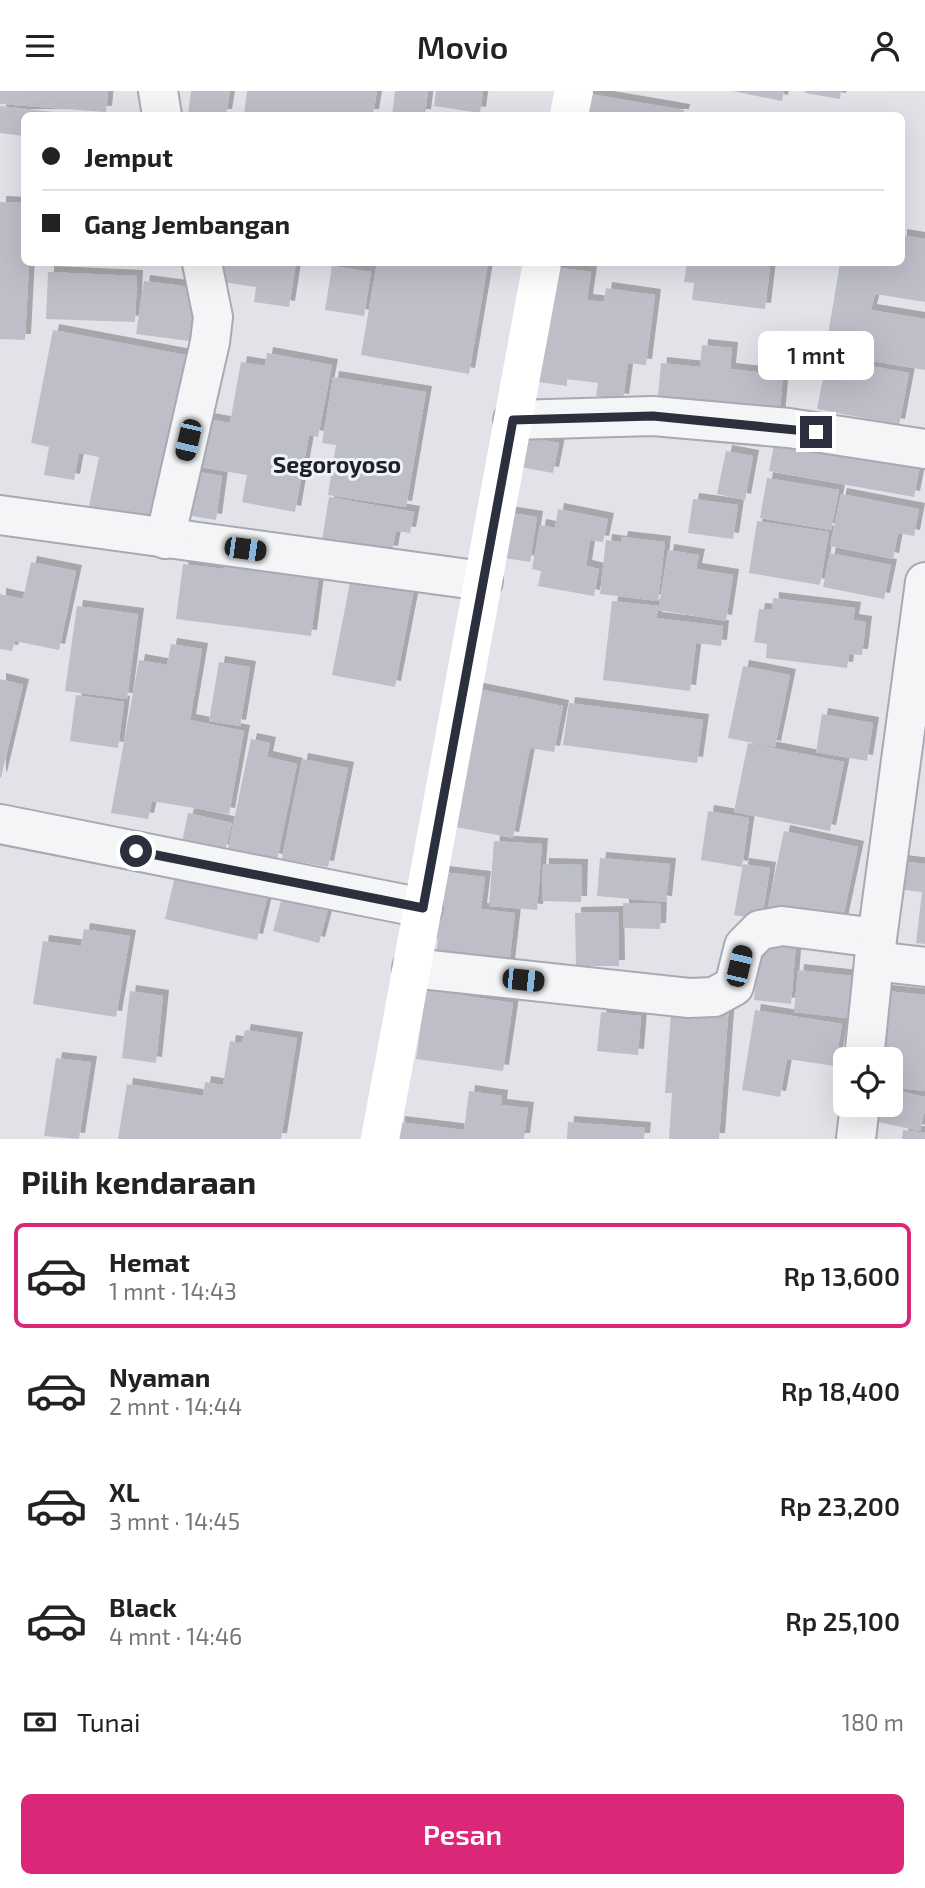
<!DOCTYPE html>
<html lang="id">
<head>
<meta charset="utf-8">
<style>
	:root { --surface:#fff; --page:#f6f6f6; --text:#222; --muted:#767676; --line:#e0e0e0; --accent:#db2777 }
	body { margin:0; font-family:"Exo 2",sans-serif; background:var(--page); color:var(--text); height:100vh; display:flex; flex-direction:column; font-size:26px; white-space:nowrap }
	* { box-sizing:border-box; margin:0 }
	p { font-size:23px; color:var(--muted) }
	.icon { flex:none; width:38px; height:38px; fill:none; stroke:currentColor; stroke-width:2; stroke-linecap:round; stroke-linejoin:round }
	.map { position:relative; height:1048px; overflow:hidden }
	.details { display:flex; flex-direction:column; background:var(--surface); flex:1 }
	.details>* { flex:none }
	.banner { position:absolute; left:21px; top:21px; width:884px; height:154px; border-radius:10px; box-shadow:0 7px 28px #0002; display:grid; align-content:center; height:154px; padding:0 21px; background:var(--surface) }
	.controls { position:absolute; left:833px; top:956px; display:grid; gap:14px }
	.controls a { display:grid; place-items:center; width:70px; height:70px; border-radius:10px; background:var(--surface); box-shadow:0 7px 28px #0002; font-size:35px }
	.end { position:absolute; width:32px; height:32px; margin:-16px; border:9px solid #2c2f3e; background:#fff; box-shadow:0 0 0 4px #fff }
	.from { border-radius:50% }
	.bubble { position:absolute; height:49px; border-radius:10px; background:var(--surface); box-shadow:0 7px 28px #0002; font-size:23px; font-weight:600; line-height:49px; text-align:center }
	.car { position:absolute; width:21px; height:42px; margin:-21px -10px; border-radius:9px; box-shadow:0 0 5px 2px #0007; background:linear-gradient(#222 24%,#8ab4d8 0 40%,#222 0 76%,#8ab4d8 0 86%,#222 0) }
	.banner b { display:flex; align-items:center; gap:24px; height:66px; font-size:26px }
	.banner b+b { border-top:2px solid var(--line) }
	.banner i { width:18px; height:18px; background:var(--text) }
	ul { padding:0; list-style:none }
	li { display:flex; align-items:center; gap:21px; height:105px; margin:0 14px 10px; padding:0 7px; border:4px solid transparent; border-radius:10px }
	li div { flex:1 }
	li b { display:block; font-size:26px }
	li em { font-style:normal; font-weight:600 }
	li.selected { border-color:var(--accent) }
	li>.icon { width:63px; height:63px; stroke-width:1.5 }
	h2 { padding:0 21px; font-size:32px; line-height:84px }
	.pay { display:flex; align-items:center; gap:18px; height:77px; padding:0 21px; font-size:26px }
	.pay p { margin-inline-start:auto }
	.button { display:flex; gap:14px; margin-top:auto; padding:14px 21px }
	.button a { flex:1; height:80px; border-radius:10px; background:var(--accent); color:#fff; font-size:28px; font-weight:600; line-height:80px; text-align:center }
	header { display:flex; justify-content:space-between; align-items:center; height:91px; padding:0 21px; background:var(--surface); font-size:32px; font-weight:600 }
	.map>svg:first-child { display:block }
	.building { fill:#bdbec8; filter:url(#shadow) }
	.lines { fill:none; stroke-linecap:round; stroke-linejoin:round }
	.street-casing { stroke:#a8a9b2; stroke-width:42 }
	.street { stroke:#f4f5f7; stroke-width:38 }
	.secondary { stroke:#fff; stroke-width:38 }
	.route { stroke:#2c2f3e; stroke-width:9 }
	.labels { text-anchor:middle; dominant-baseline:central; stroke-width:6; stroke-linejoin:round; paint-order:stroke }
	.quarter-label { font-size:23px; font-weight:bold; fill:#1e202f; stroke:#f1f2f6 }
</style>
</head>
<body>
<header><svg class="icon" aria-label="menu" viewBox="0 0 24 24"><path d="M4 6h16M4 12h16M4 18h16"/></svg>Movio<svg class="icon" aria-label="person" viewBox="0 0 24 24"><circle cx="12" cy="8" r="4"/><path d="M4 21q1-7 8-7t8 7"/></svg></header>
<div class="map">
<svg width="925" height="1048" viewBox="0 0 925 1048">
	<defs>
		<filter id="shadow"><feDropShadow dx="6" dy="-6" stdDeviation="0" flood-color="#0004"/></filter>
	</defs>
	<rect width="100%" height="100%" fill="#e2e3e9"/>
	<!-- building -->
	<g class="building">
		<polygon points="0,0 108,0 106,21 0,13"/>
		<polygon points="191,0 230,0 226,24 188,24"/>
		<polygon points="247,0 377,0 373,24 244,24"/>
		<polygon points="395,0 428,0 425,24 392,24"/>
		<polygon points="436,0 483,0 480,22 434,15"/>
		<polygon points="732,0 784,0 782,10"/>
		<polygon points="805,0 841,0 840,8 805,2"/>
		<polygon points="578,1 684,19 683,24 574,24"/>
		<polygon points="0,15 72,23 72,24 24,24 24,45 0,42"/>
		<polygon points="0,111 24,112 24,172 29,172 25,249 0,248"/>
		<polygon points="901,144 925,148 925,211 875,203 871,219 925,228 925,279 825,262 840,172 901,172"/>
		<polygon points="218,172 296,172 289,216 254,211 256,196 215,190"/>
		<polygon points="377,172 488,172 469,283 361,264"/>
		<polygon points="687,172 734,172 770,176 765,218 692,209 694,192 684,191"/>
		<polygon points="332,175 371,181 364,225 325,219"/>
		<polygon points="546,175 591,181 587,209 604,211 606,197 655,204 646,274 628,272 623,309 596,305 598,292 567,288 567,295 531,290"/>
		<polygon points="48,181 137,185 135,231 46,228"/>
		<polygon points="144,190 205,198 197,251 136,243"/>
		<polygon points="53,239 191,265 157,439 87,425 99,366 79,362 74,389 44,384 49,356 31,352"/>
		<polygon points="702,254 732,257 730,278 783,284 779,329 657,317 661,272 700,276"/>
		<polygon points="267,262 332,274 318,346 309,344 295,421 242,411 247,384 194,375 202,327 230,332 241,271 265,275"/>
		<polygon points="827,267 909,282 899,334 817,318"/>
		<polygon points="333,286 426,301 406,416 328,404 336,354 322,352"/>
		<polygon points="777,337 922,364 914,406 769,380"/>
		<polygon points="526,346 559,352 553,382 520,376"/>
		<polygon points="726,360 753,365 745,409 717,403"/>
		<polygon points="193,380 222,385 216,429 186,424"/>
		<polygon points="767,387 839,399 831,439 760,427"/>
		<polygon points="841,403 919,418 914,445 898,442 893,468 830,455"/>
		<polygon points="329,406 414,421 410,442 396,440 392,461 322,449"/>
		<polygon points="693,408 738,414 733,448 688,442"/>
		<polygon points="558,418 608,428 603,451 590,449 586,475 599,478 594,505 538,495 541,480 532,478 540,434 555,437"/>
		<polygon points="499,420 537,426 530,471 492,465"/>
		<polygon points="757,430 829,441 820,494 749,482"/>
		<polygon points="622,446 665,451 658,510 600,503 606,449 621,451"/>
		<polygon points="668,459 699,464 696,478 733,484 726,530 658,519 656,527 723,535 721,555 696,552 690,600 603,589 612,510 659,515"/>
		<polygon points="830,462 891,474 884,508 823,496"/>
		<polygon points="225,465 320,476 311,545 176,528 183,473 224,478"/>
		<polygon points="31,471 76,480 59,559 15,550 12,560 0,558 0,503 23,508"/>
		<polygon points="353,476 416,488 395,596 332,584"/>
		<polygon points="773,507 855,517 853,529 866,531 862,564 849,563 847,577 766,567 767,553 754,551 759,518 772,519"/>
		<polygon points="77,515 138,523 127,608 65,600"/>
		<polygon points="171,553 202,558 190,629 244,640 229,723 152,710 148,728 111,722 139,569 167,574"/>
		<polygon points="219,571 250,576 240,635 209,630"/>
		<polygon points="743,575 790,584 775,656 728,647"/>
		<polygon points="0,588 23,594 1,687 0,686"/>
		<polygon points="473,597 563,615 554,661 530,657 513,747 446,734"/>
		<polygon points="76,604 124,611 118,657 70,650"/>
		<polygon points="569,612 703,629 697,672 563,654"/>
		<polygon points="822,623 873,632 867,670 816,661"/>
		<polygon points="251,648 270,652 267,666 297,673 277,769 228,758"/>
		<polygon points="748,652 844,671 830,740 734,721"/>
		<polygon points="302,668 348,677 328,776 282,768"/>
		<polygon points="708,720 749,727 742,776 701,769"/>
		<polygon points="188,722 232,732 225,760 182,751"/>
		<polygon points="784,740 858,756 841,836 767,820"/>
		<polygon points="494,750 542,753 537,819 489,815"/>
		<polygon points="600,767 670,773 666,811 597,805"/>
		<polygon points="892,769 925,773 925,853 916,852 922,801 888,797"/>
		<polygon points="178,772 270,794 257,849 165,828"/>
		<polygon points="543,773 582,774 581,811 542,810"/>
		<polygon points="743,773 770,777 762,828 734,824"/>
		<polygon points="434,780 485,786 481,818 515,822 508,883 434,875 438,848 425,846"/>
		<polygon points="286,791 332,803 319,852 273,840"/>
		<polygon points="623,812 661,813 660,838 623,837"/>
		<polygon points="618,821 619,875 576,875 575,822"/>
		<polygon points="84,838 130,845 116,926 33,913 43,850 81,855"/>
		<polygon points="760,849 796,853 791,913 754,909"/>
		<polygon points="798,879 861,886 856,928 794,921"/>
		<polygon points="426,899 513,912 503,980 416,968"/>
		<polygon points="877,899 925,904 925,1000 891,996 891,968 870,968"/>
		<polygon points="130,900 163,905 156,972 122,967"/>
		<polygon points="672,909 729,913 719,1048 669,1048 672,1002 665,1002"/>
		<polygon points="755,919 842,933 835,975 787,968 780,1006 742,999"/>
		<polygon points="601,921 641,925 638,964 597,960"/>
		<polygon points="245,939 297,947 281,1048 118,1048 127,993 203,1005 205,991 223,994 230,950 242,952"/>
		<polygon points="56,967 91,971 79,1048 44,1045"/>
		<polygon points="891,998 925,1006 925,1019 920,1040 860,1027 863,1013 891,1013"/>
		<polygon points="469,1000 502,1005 501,1014 528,1017 524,1048 397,1048 399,1031 464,1039"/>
		<polygon points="568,1031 645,1037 644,1048 567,1048"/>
		<polygon points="903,1039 925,1042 925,1048 902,1048"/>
	</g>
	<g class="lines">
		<!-- street casing -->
		<g class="street-casing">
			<g id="street">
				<polyline points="158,0 162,24"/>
				<polyline points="513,329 653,325 789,337 925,358"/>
				<polyline points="0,424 483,490"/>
				<polyline points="165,448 210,251 213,226 202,172"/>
				<polyline points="0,733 423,817"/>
				<polyline points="874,870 925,876"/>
				<polyline points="412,877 689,907 714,906 734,895 744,855 760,839 782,835 877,847"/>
				<polyline points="864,968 874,870 925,491"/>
				<polyline points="856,1048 860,1013"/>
			</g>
		</g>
		<!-- street -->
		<use href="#street" class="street"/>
		<!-- secondary -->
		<g class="secondary">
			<polyline points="569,24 574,0"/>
			<polyline points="380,1048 542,172"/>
		</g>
	</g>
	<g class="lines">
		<!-- route -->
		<polyline class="route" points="136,760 423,817 513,329 653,325 816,341"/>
	</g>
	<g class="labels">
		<!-- quarter labels -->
		<g class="quarter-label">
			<text x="337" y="373">Segoroyoso</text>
		</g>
	</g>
</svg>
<div class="controls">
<a><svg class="icon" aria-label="locate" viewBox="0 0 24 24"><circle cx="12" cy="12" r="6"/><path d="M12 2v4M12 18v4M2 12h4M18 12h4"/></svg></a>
</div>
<i class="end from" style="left:136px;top:760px"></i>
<i class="end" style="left:816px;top:341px"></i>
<div class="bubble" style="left:758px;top:240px;width:116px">1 mnt</div>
<i class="car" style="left:188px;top:349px;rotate:193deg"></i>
<i class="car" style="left:245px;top:458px;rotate:98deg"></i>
<i class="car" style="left:739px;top:875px;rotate:13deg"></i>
<i class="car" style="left:523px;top:889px;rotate:96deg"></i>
<div class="banner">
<b><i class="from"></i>Jemput</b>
<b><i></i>Gang Jembangan</b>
</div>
</div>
<section class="details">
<h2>Pilih kendaraan</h2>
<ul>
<li class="selected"><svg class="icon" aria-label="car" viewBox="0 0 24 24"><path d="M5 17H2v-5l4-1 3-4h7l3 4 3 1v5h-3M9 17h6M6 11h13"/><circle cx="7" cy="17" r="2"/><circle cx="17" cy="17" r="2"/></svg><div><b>Hemat</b><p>1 mnt · 14:43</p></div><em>Rp 13,600</em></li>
<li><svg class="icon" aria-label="car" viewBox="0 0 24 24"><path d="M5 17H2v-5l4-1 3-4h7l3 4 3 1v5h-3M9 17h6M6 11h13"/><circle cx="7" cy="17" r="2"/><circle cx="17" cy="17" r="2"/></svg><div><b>Nyaman</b><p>2 mnt · 14:44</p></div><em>Rp 18,400</em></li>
<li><svg class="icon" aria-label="car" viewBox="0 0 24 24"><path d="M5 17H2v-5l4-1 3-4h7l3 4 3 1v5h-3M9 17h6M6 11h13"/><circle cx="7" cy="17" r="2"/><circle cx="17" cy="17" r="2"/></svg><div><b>XL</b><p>3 mnt · 14:45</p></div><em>Rp 23,200</em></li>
<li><svg class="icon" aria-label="car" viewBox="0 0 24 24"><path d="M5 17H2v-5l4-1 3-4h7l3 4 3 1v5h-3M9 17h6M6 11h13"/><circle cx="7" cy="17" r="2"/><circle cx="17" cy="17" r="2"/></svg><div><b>Black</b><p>4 mnt · 14:46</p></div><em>Rp 25,100</em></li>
</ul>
<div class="pay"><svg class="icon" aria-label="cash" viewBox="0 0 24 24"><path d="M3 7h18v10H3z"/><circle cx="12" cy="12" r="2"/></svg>Tunai<p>180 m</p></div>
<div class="button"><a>Pesan</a></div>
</section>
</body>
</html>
